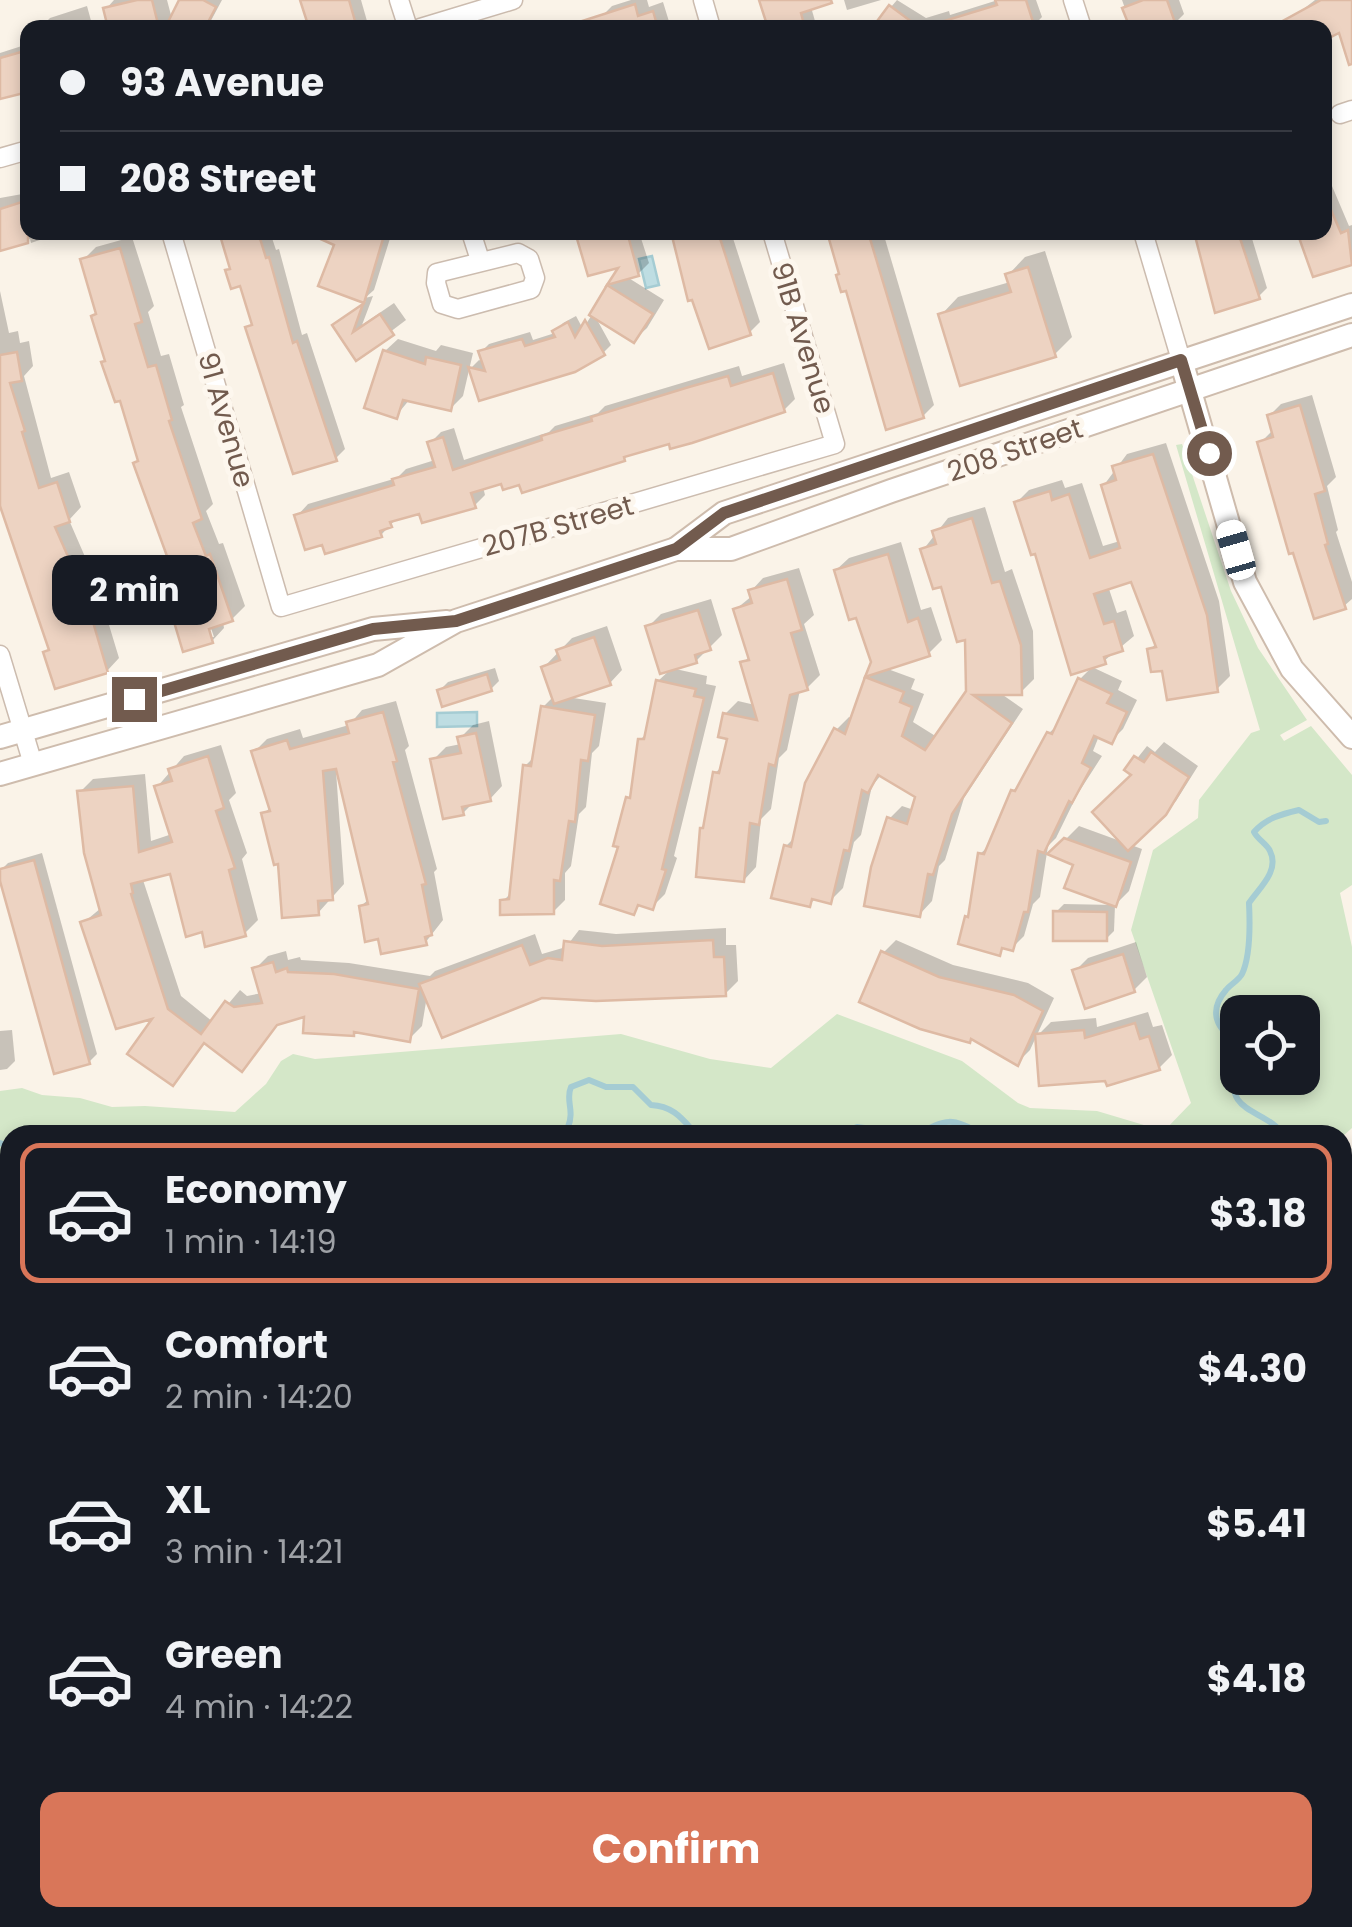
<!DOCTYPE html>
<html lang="en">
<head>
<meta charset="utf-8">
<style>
	:root { --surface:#171b24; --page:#242831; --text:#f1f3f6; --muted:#9ea1a6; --line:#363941; --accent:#d97659 }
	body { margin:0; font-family:Poppins,sans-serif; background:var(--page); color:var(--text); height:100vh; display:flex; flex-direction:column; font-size:38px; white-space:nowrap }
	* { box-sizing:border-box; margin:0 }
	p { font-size:32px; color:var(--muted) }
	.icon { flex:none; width:55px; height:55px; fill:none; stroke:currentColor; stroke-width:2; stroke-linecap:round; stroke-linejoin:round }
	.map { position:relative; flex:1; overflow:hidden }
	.drawer { position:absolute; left:0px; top:1125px; width:1352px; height:802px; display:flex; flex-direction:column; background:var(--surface); border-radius:30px 30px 0 0; box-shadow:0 5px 15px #0003 }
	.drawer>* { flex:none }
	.banner { position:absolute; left:20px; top:20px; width:1312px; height:220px; border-radius:20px; box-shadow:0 5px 15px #0003; display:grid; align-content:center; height:220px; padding:0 40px; background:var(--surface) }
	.tools { position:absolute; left:1220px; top:995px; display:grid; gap:20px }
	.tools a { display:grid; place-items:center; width:100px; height:100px; border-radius:20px; background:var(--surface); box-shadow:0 5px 15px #0003; font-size:50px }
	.end { position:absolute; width:45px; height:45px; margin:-22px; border:12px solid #725b4e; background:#fff; box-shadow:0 0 0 5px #fff }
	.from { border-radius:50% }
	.bubble { position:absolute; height:70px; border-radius:20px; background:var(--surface); box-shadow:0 5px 15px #0003; font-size:32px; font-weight:700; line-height:70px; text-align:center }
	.car { position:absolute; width:30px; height:60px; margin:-30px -15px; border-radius:12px; box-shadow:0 0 8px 2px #0007; background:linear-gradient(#fff 24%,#345 0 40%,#fff 0 76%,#345 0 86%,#fff 0) }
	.banner b { display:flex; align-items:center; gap:35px; height:95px; font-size:38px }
	.banner b+b { border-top:2px solid var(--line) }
	.banner i { width:25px; height:25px; background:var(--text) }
	ul { padding:18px 0 0; list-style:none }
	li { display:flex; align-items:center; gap:30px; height:140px; margin:0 20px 15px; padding:0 20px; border:5px solid transparent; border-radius:20px }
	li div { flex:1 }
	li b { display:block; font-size:38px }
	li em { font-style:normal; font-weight:700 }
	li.active { border-color:var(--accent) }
	li>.icon { width:90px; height:90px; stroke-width:1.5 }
	.button { display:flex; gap:20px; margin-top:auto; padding:20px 40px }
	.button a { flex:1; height:115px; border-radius:20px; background:var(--accent); color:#fff; font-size:40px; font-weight:700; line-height:115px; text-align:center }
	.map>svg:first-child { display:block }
	.green { fill:#d4e7c8; fill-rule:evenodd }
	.water { fill:#bedde2; stroke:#a5ccd3; stroke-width:2.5 }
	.shadow { fill:#0003; fill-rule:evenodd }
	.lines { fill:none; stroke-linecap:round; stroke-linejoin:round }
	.stream { stroke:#a5ccd3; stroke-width:6 }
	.building { fill:#edd3c2; stroke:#debaa4; stroke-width:2.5 }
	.street-casing { stroke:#ccbcaf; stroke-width:21 }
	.secondary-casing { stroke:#cebcad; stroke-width:26 }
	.street { stroke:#fff; stroke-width:18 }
	.secondary { stroke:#fff; stroke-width:22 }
	.route { stroke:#725b4e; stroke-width:12 }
	.labels { text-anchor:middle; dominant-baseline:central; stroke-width:10; stroke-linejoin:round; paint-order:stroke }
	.street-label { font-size:28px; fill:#725b4e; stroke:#fdf7ee }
</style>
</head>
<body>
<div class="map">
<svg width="1352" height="1927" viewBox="0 0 1352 1927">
	<rect width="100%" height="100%" fill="#faf3e8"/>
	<!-- green -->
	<g class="green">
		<path d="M 1182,444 L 1231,591 L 1258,648 L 1307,720 L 1280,735 L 1284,741 L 1311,726 L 1352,775 L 1352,885 L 1340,893 L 1352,947 L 1352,1128 L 1343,1136 L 10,1135 L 10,1653 L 0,1655 L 0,1091 L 22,1088 L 42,1095 L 80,1098 L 112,1107 L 145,1106 L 235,1112 L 266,1084 L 281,1061 L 293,1054 L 315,1059 L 621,1034 L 710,1059 L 771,1068 L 837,1014 L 962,1061 L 1018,1103 L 1030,1108 L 1097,1111 L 1164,1131 L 1191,1103 L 1131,930 L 1153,850 L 1198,818 L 1199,800 L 1251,733 L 1260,730 L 1176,445 ZM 1238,1012 L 1302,1012 L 1302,1078 L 1238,1078 Z"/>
		<polygon points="222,1918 830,1918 826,1927 212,1927"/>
	</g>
	<!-- water -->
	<g class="water">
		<polygon points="652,256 659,285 646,288 639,259"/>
		<polygon points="477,712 477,726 437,727 437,713"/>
	</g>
	<!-- shadow -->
	<g class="shadow">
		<polygon points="114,0 167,0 172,19 182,0 222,0 207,28 110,28 106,9"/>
		<polygon points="301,0 361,0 369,28 311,28"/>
		<polygon points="631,0 647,0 649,7 663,2 671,28 604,28 601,17 612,6"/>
		<polygon points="762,0 809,0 817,28 771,28"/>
		<polygon points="844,0 881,0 847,10"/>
		<polygon points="897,0 926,18 949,11 950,15 998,0 1036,0 1042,17 1035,24 1036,28 908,28 891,7"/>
		<polygon points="1122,0 1179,0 1184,14 1178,20 1181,28 1132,28"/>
		<polygon points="1315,0 1352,0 1352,32 1340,29 1325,38 1325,28 1292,18"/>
		<polygon points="87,6 93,28 40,28 50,18"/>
		<polygon points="28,44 28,89 0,98 0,53"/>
		<polygon points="1332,186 1349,226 1352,225 1352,262 1315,274 1325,232 1325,189"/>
		<polygon points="28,193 28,232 63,232 31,243 30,239 0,248 0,198"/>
		<polygon points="223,232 270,232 276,250 279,249 302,335 307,333 345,449 335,459 248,328 254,322 242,283 232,267"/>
		<polygon points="327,232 392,232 374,290 365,298 373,296 362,325 394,303 406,320 357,357 335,326 366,301 322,285 337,243"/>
		<polygon points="572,232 639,232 649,263 638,274 627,277 664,300 647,328 634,340 595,316 611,345 603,353 481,398 471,368 479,360 484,362 481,352 489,344 530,332 533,340 555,333 563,323 576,316 583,329 624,263 579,236 574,237"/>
		<polygon points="674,232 731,232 760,322 750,332"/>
		<polygon points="829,232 883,232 934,405 923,416 841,272"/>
		<polygon points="1196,232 1250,232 1267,288 1258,297"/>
		<path d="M 132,237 L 154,306 L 148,312 L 161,356 L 169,354 L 184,405 L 181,407 L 213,504 L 206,511 L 219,544 L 223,543 L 245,606 L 232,619 L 223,622 L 224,628 L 212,641 L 175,616 L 181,610 L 168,570 L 173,564 L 107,360 L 83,260 L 96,247 ZM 207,616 L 214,637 L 208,637 Z"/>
		<polygon points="1045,251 1072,337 1054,355 941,315 958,297 1010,282 1008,275 1025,257"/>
		<polygon points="0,291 9,333 18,331 20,343 29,341 33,366 24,376 51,478 69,472 81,507 69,520 96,582 119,658 107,671 51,648 0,497"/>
		<polygon points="398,339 436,351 441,345 473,353 463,396 450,409 410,399 396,416 385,351"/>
		<polygon points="784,363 795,399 784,410 631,452 624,459 521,482 503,481 483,487 485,495 474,506 421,511 397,518 381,535 323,542 297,516 308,504 397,478 406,469 435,460 430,443 441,432 454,428 464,460 549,432 555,426 598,413 605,406 702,377 739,366 742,376"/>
		<polygon points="1312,395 1336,477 1327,486 1338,530 1336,532 1352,582 1352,599 1344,606 1260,443 1272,431 1269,416 1281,404"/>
		<polygon points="1166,443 1219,601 1230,676 1217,689 1150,650 1157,642 1132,579 1108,586 1117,613 1126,610 1134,636 1104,661 1036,551 1016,503 1029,490 1062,480 1065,488 1082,483 1103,546 1120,541 1104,485 1127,454"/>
		<polygon points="985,507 1005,572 1012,569 1033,631 1034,679 1021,692 1000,693 1023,709 964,798 945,860 939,866 932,901 920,914 889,819 902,806 914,810 918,796 882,774 872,786 861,835 854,842 843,888 830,901 816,898 809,905 786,846 795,837 836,730 849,717 853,719 867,679 874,672 858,615 836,570 849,558 901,542 921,610 931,607 942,640 929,653 885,668 915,679 911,689 924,694 913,722 937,737 969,691 968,637 923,550 948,518"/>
		<polygon points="799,568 814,615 804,624 820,675 807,688 800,690 787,750 779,758 771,809 761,819 756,867 744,880 715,773 724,765 730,737 725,714 738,701 755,705 743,663 750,656 736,609 752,596 751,591 763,578"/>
		<polygon points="711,599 722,635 696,661 671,668 707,676 706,684 716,686 674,856 677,858 665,894 652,907 642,903 633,912 622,846 628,799 633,793 640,740 648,732 658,681 671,669 648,627 661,614"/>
		<polygon points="607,626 622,670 610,683 567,697 606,703 599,746 592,753 586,807 579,814 571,866 565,873 565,900 553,912 503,901 513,891 525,766 536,755 543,707 554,696 544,667 572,638"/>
		<polygon points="1092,667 1122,681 1118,690 1137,700 1123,729 1111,741 1099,736 1093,751 1102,756 1077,795 1056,838 1048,846 1040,897 1033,904 1024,936 1012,948 1006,946 999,953 968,917 971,914 980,854 991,844 1013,791 1024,779 1049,733 1060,723 1080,679"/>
		<polygon points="495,668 499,681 491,689 440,690 448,682"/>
		<polygon points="396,701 409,746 405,750 437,869 434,872 443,920 425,943 380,936 361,906 369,899 339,771 336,771 344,884 318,913 280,861 263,814 271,807 254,752 267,739 300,729 303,738 349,725 362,710"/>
		<polygon points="489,721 502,786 490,799 473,803 463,813 433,760 446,747 461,744 460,738 473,725"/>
		<polygon points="1164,742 1198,766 1176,801 1131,845 1142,849 1129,891 1116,904 1076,864 1051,854 1079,826 1123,842 1135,774 1128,770 1147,746 1155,752"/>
		<polygon points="221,745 236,793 229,800 247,853 242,859 258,920 245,933 203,929 171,870 143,880 181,996 213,1022 240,990 247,996 262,993 255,969 268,956 286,951 288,960 300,957 301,960 349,963 430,976 435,971 535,934 542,954 566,947 579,930 616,934 726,928 726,945 736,945 738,981 725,994 427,996 422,1026 409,1039 356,1030 353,1033 306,1014 280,1022 242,1069 206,1041 173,1083 158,1014 83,923 101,908 80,792 93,779 145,774 151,841 172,834 157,787 184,756"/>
		<polygon points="42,853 97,1054 89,1062 0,871 8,863"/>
		<polygon points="1064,904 1115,905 1114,931 1106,939 1055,913"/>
		<polygon points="896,940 953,965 1028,983 1054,998 1030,1050 1017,1063 883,953"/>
		<polygon points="1136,942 1147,977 1134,990 1075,971 1088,958"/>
		<polygon points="1148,1012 1153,1027 1162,1025 1172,1055 1159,1068 1038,1035 1051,1022 1096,1018 1097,1027"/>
		<polygon points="12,1030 15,1061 7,1069 0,1070 0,1031"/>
		<polygon points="1352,1207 1352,1223 1344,1216"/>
		<polygon points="1352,1225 1352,1281 1342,1293 1342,1235"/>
		<polygon points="1342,1469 1352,1469 1352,1669 1342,1636"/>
		<polygon points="10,1669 10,1918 91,1918 110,1922 109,1927 0,1927 0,1671"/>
		<polygon points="139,1918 199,1918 203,1922 199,1927 148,1927"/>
		<polygon points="386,1918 424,1918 432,1924 436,1920 443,1927 377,1927"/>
		<polygon points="958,1918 1016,1918 1018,1925 1027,1922 1029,1927 961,1927"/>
		<polygon points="1110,1918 1149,1918 1149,1919 1141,1927 1113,1927"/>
	</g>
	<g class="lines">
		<!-- stream -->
		<g class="stream">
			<path d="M 1238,1041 C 1216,1030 1208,1011 1226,990 C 1230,985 1239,980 1242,974 C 1251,955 1250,923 1249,903 C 1259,888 1280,871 1270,851 C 1267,844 1258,840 1254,832 C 1266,818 1282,814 1299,810 L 1319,822 L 1326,821"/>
			<path d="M 1238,1069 C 1220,1114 1268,1109 1283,1135"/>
			<path d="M 463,1135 C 479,1124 488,1134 505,1135"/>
			<path d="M 506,1135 L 532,1129 L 553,1134 L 568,1127 C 575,1110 565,1100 571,1087 L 589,1080 L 606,1087 L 633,1087 L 651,1105 C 674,1106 683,1120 697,1135"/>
			<polyline points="837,1135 857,1127 880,1130 883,1135"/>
			<path d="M 917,1135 C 944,1118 954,1117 982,1135"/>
			<polyline points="0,1143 10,1147"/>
			<polyline points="0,1318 10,1298"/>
			<polyline points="784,1927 787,1918"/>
		</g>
	</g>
	<!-- building -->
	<g class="building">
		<polygon points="137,0 152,0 159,28 108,28 103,8"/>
		<polygon points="179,0 203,0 216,7 205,28 165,28"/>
		<polygon points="300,0 349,0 357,28 309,28"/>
		<polygon points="759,0 831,0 832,3 801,13 805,28 768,28"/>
		<polygon points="995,0 1026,0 1035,28 935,28 934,24 997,5"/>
		<polygon points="1143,0 1167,0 1177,28 1130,28 1122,8"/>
		<polygon points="1321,0 1352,0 1352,64 1349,65 1339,33 1325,40 1325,28 1270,28"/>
		<polygon points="635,4 638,16 653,11 658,28 573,28 573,24"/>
		<polygon points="889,5 920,28 872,28"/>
		<polygon points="28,50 28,92 0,99 0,58"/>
		<polygon points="1325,196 1341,233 1348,230 1352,265 1313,277 1297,232 1325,232"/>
		<polygon points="28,200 28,243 0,251 0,209"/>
		<polygon points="219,232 258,232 266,258 269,257 293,343 297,341 337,461 293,474 245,327 252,325 240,286 231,289 225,270 230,269"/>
		<polygon points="305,232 385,232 364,303 318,286 334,245"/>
		<polygon points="575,232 627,232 639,276 607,285 618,268 588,276"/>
		<polygon points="671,232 718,232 751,335 709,349 692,300 688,301"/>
		<polygon points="827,232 868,232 924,418 886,430 846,291 841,292 836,275 839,274"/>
		<polygon points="1194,232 1238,232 1260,299 1215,313"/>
		<polygon points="120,248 142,322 135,324 148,367 156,365 172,420 169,421 202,519 193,523 206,556 210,554 233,621 209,629 213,643 183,652 172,615 179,613 165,569 171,567 133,463 138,461 120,401 115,402 101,362 105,361 91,316 96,314 80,259"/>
		<polygon points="1028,267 1056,357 960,386 938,314 1011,292 1005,274"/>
		<polygon points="607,285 653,314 634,343 589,315"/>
		<polygon points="363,304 353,332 380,314 394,335 356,361 332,325"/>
		<polygon points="585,320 605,355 575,372 479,401 468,367 485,371 478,351 522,339 525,346 555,337 552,331 568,322 575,337"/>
		<polygon points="383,350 425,364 426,357 461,365 451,411 403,400 397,419 364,408"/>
		<polygon points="17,352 22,381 10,383 25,431 22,432 39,488 57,482 70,522 55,527 85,595 108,673 55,689 43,652 49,650 0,506 0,355"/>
		<polygon points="773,373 785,412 692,443 670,449 669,444 624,457 625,461 522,493 519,485 503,490 501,484 471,493 476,508 422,523 419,514 390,522 392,527 380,531 382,537 325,554 322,545 305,550 294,515 394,485 392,479 435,467 427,442 443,437 453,470 542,440 541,436 592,421 591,417 689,387 728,376 731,386"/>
		<polygon points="1300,405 1325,491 1315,494 1328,544 1325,545 1346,609 1314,619 1293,553 1289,554 1257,442 1273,437 1267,415"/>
		<polygon points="1153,454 1207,615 1218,692 1167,700 1162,671 1151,672 1147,649 1156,647 1131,582 1094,594 1104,624 1114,621 1123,651 1104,657 1106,664 1071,675 1035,554 1031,555 1014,502 1050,491 1052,500 1069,494 1090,558 1120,548 1101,485 1116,480 1112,466"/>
		<polygon points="972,518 992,583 1000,581 1021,645 1022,695 973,695 1012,723 952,814 933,875 928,874 920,917 864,906 871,867 887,817 907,824 915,797 878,775 868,793 862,790 849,851 844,850 831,904 812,899 810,907 771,898 784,845 791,847 805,783 834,728 845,734 865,677 904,692 900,702 912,707 902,736 925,750 966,691 965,640 957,642 941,587 933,589 920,549 936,544 932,531"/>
		<polygon points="888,554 908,622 918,618 930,656 865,677 871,662 856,618 849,620 834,570"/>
		<polygon points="787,579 802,630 791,633 808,690 790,695 775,766 769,764 759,825 750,823 744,882 696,877 700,828 703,828 713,772 719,773 727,739 718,737 723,713 757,720 740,662 749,660 733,609 752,603 748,590"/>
		<polygon points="698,610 711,650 695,655 697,663 660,674 645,626"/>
		<polygon points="594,637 611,685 554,704 541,667 560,660 556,650"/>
		<polygon points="487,674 492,691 442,707 437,690"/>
		<polygon points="1078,678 1112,694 1107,703 1127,712 1112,744 1094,736 1082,763 1091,768 1072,803 1069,801 1044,853 1038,851 1028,912 1024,912 1013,951 1002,948 1000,956 958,944 965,916 968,917 978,853 984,854 1011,790 1015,791 1047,732 1052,734"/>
		<polygon points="656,680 696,689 694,696 704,698 662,869 666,870 653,910 638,905 634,915 600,904 618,847 613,846 626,797 630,798 638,739 644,739"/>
		<polygon points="541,706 595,715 588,761 581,760 575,822 569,821 560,881 554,880 554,914 500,915 500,900 509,899 523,765 531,766"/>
		<polygon points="383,712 397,761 393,762 426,884 422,885 432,935 425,937 427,945 381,954 378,939 365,942 359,906 368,904 336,769 323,771 333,900 318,901 319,915 282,918 278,864 274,865 261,813 270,811 251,751 287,740 290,749 349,733 346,722"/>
		<polygon points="476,733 491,801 462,807 464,815 443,819 430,759 461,753 457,737"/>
		<polygon points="1151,752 1189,777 1166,815 1128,851 1092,812 1131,775 1124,770 1134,756 1144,762"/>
		<polygon points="208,756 224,808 216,811 235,868 229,870 246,936 205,947 202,932 186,937 170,874 131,884 133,893 131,894 168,1009 201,1034 225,1001 234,1007 262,1003 252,968 273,962 276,972 287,968 288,972 334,974 419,989 410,1042 354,1032 354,1036 303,1033 304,1017 277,1025 242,1072 204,1043 173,1086 127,1054 152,1019 116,1029 80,922 101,915 84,853 77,791 133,786 139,852 172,842 154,786 172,781 168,769"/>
		<polygon points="1064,838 1131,862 1116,907 1064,888 1073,865 1047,854"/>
		<polygon points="34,860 90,1064 54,1074 0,881 0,869"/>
		<polygon points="1053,911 1107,912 1107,941 1053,941"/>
		<polygon points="713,940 714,957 724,957 726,996 596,1001 542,998 442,1038 419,984 522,945 530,965 548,958 562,960 564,941 602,946"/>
		<polygon points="881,951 939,977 1014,995 1043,1011 1018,1066 971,1039 970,1043 920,1029 859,1002"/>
		<polygon points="1123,954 1135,992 1085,1009 1072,970"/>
		<polygon points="1135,1023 1140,1039 1149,1036 1160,1070 1107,1086 1105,1081 1039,1086 1035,1034 1084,1030 1085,1038"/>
	</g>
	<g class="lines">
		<!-- street casing -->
		<g class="street-casing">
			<g id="street">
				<polyline points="399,0 408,28"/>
				<polyline points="703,0 711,28"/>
				<polyline points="1073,0 1082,28"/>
				<polyline points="420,28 513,0"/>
				<polyline points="1340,114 1352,110"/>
				<polyline points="0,158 28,150"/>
				<polyline points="171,232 281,607 835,444 772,232"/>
				<polyline points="471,232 480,260"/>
				<polyline points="1143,232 1181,360"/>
				<polygon points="518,253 529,259 535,278 531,289 458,309 442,304 436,283 437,273"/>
				<polyline points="0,655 33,764"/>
				<polyline points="1342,1380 1352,1368"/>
				<polyline points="1342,1797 1352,1831"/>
				<polyline points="1342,1899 1352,1895"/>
				<polyline points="1062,1918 1065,1927"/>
				<polyline points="1263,1927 1289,1918"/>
			</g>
		</g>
		<!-- secondary casing -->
		<g class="secondary-casing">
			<g id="secondary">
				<polyline points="1181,360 1245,582 1292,669 1352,737"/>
				<polyline points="676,549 724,513 1352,305"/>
				<polyline points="0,737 373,629 447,622"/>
				<polyline points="0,774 378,665 456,621 676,549 731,549 891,491 1352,335"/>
			</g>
		</g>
		<!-- street -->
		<use href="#street" class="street"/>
		<!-- secondary -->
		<use href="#secondary" class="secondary"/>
	</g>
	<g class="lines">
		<!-- route -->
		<polyline class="route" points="134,699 373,629 456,621 676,549 724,513 1181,360 1209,453"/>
	</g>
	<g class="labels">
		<!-- street labels -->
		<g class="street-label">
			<text transform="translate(803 338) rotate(73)">91B Avenue</text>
			<text transform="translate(226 420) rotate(74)">91 Avenue</text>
			<text transform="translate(1015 450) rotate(-19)">208 Street</text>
			<text transform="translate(558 526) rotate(-16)">207B Street</text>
		</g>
	</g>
</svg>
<div class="tools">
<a><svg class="icon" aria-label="locate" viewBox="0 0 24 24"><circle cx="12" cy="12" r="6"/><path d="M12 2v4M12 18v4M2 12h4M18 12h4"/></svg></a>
</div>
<i class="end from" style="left:1209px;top:453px"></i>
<i class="end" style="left:134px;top:699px"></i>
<div class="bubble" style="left:52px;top:555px;width:165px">2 min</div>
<i class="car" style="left:1236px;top:550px;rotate:344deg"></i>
<div class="banner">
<b><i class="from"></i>93 Avenue</b>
<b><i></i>208 Street</b>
</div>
<section class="drawer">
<ul>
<li class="active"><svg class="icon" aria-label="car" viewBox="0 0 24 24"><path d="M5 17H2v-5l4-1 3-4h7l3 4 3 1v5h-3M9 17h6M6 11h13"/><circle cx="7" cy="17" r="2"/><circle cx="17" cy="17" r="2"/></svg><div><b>Economy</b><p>1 min · 14:19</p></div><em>$3.18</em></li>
<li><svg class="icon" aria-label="car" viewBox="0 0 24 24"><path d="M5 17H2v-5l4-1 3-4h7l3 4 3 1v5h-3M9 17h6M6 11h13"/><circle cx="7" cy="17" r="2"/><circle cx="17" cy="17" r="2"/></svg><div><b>Comfort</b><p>2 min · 14:20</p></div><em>$4.30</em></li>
<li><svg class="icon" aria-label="car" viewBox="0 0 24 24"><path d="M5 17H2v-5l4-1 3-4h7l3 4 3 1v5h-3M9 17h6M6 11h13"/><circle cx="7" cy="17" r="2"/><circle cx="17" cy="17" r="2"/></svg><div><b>XL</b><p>3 min · 14:21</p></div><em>$5.41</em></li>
<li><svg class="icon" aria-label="car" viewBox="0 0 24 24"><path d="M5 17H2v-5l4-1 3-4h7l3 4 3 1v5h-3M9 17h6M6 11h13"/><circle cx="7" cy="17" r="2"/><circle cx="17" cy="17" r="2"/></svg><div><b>Green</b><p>4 min · 14:22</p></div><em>$4.18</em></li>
</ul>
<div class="button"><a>Confirm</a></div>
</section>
</div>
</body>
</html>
